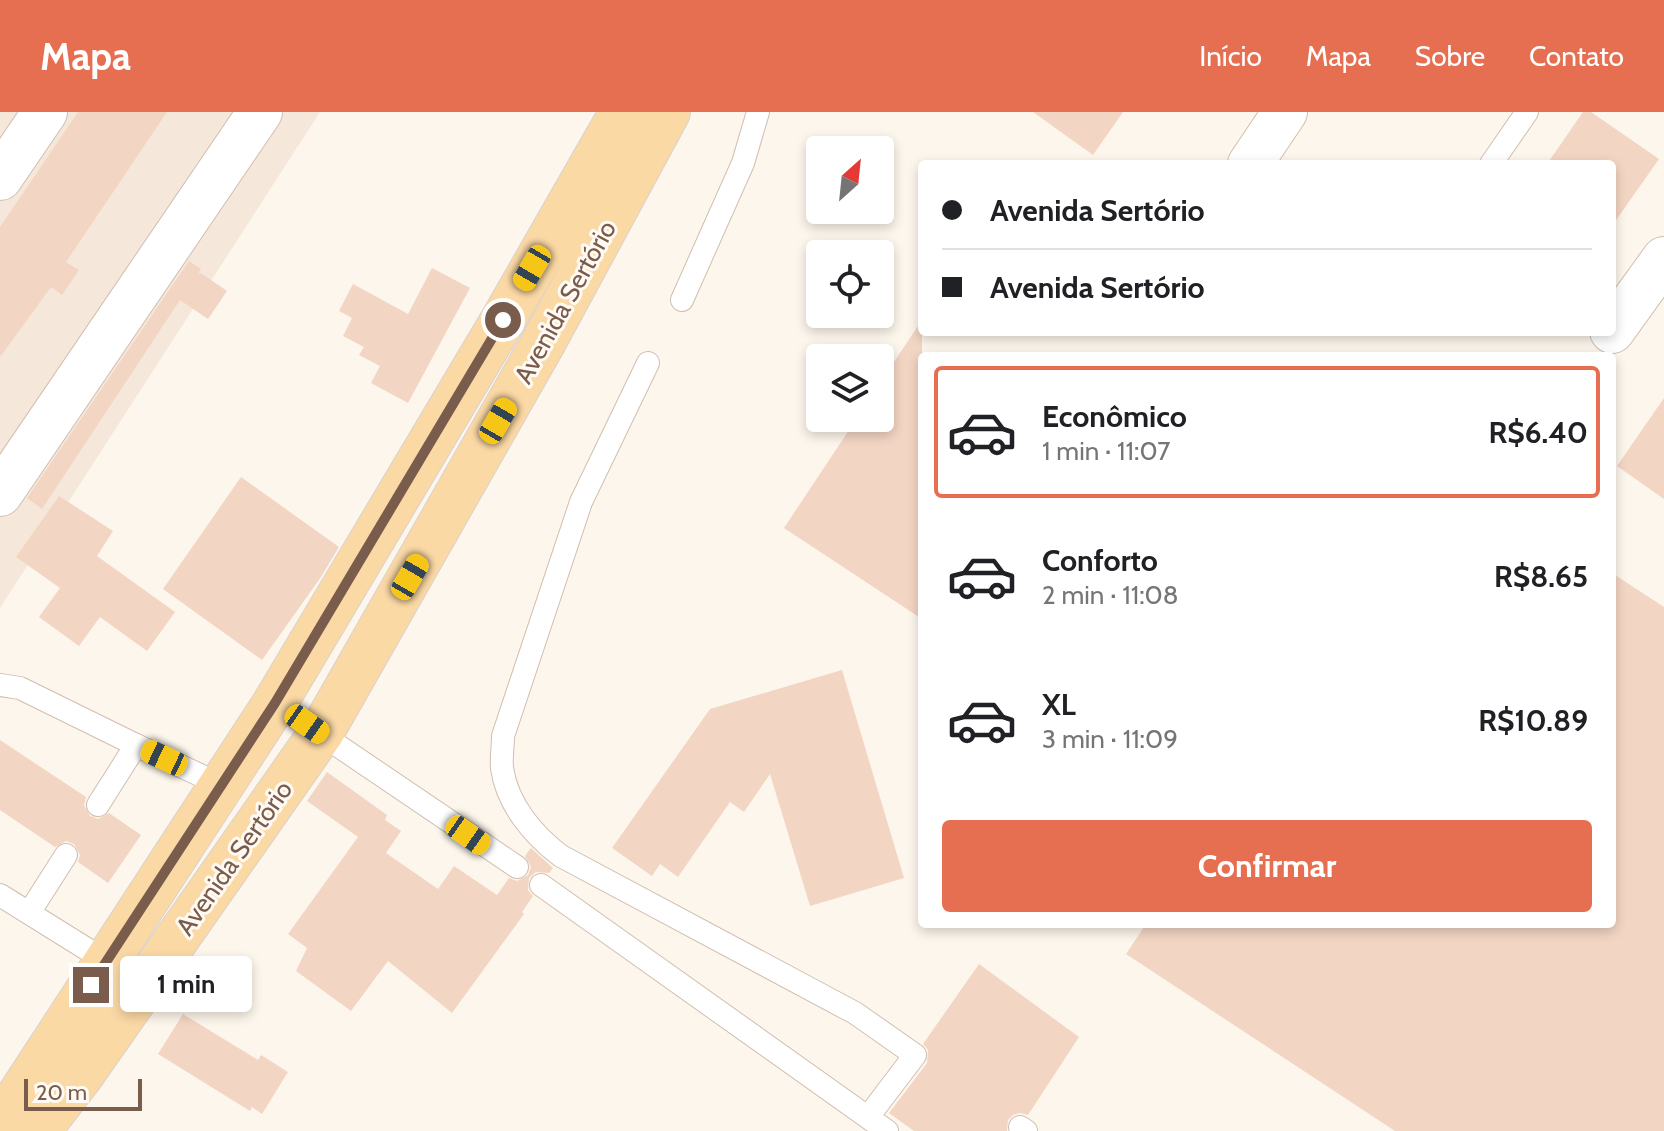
<!DOCTYPE html>
<html lang="pt">
<head>
<meta charset="utf-8">
<style>
	:root { --surface:#fff; --page:#f2f2f2; --text:#202124; --muted:#757577; --line:#e0e0e0; --accent:#e76f51 }
	body { margin:0; font-family:Cabin,sans-serif; background:var(--page); color:var(--text); height:100vh; display:flex; flex-direction:column; font-size:30px; white-space:nowrap }
	* { box-sizing:border-box; margin:0 }
	p { font-size:26px; color:var(--muted) }
	.icon { flex:none; width:44px; height:44px; fill:none; stroke:currentColor; stroke-width:2; stroke-linecap:round; stroke-linejoin:round }
	.map { position:relative; flex:1; overflow:hidden }
	.drawer { position:absolute; left:918px; top:240px; width:698px; height:576px; display:flex; flex-direction:column; background:var(--surface); border-radius:8px; box-shadow:0 4px 12px #0003 }
	.drawer>* { flex:none }
	.hud { position:absolute; left:918px; top:48px; width:698px; height:176px; border-radius:8px; box-shadow:0 4px 12px #0003; display:grid; align-content:center; height:176px; padding:0 24px; background:var(--surface) }
	.needle { width:52px; rotate:27deg }
	.buttons { position:absolute; left:806px; top:24px; display:grid; gap:16px }
	.buttons a { display:grid; place-items:center; width:88px; height:88px; border-radius:8px; background:var(--surface); box-shadow:0 4px 12px #0003; font-size:40px }
	.scale { position:absolute; left:24px; bottom:20px; width:118px; box-sizing:border-box; padding-left:8px; border:4px solid #7a5c4d; border-top:0; font-size:22px; line-height:28px; white-space:nowrap; color:#7a5c4d; -webkit-text-stroke:6px #fffaf3; paint-order:stroke }
	.end { position:absolute; width:36px; height:36px; margin:-18px; border:10px solid #7a5c4d; background:#fff; box-shadow:0 0 0 4px #fff }
	.from { border-radius:50% }
	.bubble { position:absolute; height:56px; border-radius:8px; background:var(--surface); box-shadow:0 4px 12px #0003; font-size:26px; font-weight:700; line-height:56px; text-align:center }
	.car { position:absolute; width:24px; height:48px; margin:-24px -12px; border-radius:10px; box-shadow:0 0 6px 2px #0007; background:linear-gradient(#f5c518 24%,#345 0 40%,#f5c518 0 76%,#345 0 86%,#f5c518 0) }
	.hud b { display:flex; align-items:center; gap:28px; height:76px; font-size:30px }
	.hud b+b { border-top:2px solid var(--line) }
	.hud i { width:20px; height:20px; background:var(--text) }
	ul { padding:14px 0 0; list-style:none }
	li { display:flex; align-items:center; gap:24px; height:132px; margin:0 16px 12px; padding:0 8px; border:4px solid transparent; border-radius:8px }
	li div { flex:1 }
	li b { display:block; font-size:30px }
	li em { font-style:normal; font-weight:700 }
	li.current { border-color:var(--accent) }
	li>.icon { width:72px; height:72px; stroke-width:1.5 }
	.button { display:flex; gap:16px; margin-top:auto; padding:16px 24px }
	.button a { flex:1; height:92px; border-radius:8px; background:var(--accent); color:#fff; font-size:32px; font-weight:700; line-height:92px; text-align:center }
	header { display:flex; align-items:center; gap:48px; box-sizing:border-box; height:112px; padding:0 40px; background:var(--accent); color:#fff }
	header strong { font-size:38px }
	nav { display:flex; gap:44px; margin-inline-start:auto; font-size:28px }
	.map>svg:first-child { display:block }
	.residential { fill:#f5e8da }
	.building { fill:#f3d5c3 }
	.lines { fill:none; stroke-linecap:round; stroke-linejoin:round }
	.service-casing { stroke:#d1beb0; stroke-width:24 }
	.minor-casing { stroke:#d1beb0; stroke-width:46 }
	.primary-casing { stroke:#dad1cd; stroke-width:46 }
	.service { stroke:#fff; stroke-width:22 }
	.minor { stroke:#fff; stroke-width:44 }
	.primary { stroke:#fbd9a5; stroke-width:44 }
	.route { stroke:#7a5c4d; stroke-width:10 }
	.labels { text-anchor:middle; dominant-baseline:central; stroke-width:6; stroke-linejoin:round; paint-order:stroke }
	.street-label { font-size:26px; fill:#7a5c4d; stroke:#fffaf3 }
</style>
</head>
<body>
<header>
<strong>Mapa</strong>
<nav><a>Início</a><a>Mapa</a><a>Sobre</a><a>Contato</a></nav>
</header>
<div class="map">
<svg width="1664" height="1019" viewBox="0 0 1664 1019">
	<rect width="100%" height="100%" fill="#fdf6ec"/>
	<!-- residential -->
	<polygon class="residential" points="0,0 320,0 0,496"/>
	<!-- building -->
	<g class="building">
		<polygon points="78,0 167,0 66,150 79,158 62,183 51,175 0,245 0,115"/>
		<polygon points="1033,0 1123,0 1093,43"/>
		<polygon points="1583,0 1591,0 1659,47 1612,114 1612,52 1547,52"/>
		<polygon points="189,149 201,157 198,162 201,161 227,179 208,207 180,188 42,397 27,386"/>
		<polygon points="432,156 470,176 408,291 371,271 380,254 359,243 364,235 343,224 352,206 339,199 353,172 408,202"/>
		<polygon points="922,208 922,507 784,416 857,306 880,306 880,271"/>
		<polygon points="1664,286 1664,387 1617,354"/>
		<polygon points="241,365 339,435 321,465 262,548 163,477"/>
		<polygon points="59,384 113,419 97,444 175,500 147,539 100,505 79,534 39,505 60,476 16,445"/>
		<polygon points="1612,461 1664,495 1664,1019 1395,1019 1126,842 1146,812 1612,812"/>
		<polygon points="842,558 904,766 810,794 770,662 744,700 730,690 678,765 660,752 652,764 612,736 710,597"/>
		<polygon points="0,628 86,685 84,693 90,704 98,707 109,701 141,723 108,771 78,750 80,743 74,732 66,729 55,735 0,698"/>
		<polygon points="327,660 387,703 385,708 401,719 386,741 438,777 454,754 497,783 509,766 517,769 528,763 531,755 525,744 531,736 553,756 549,761 536,760 529,766 528,778 533,784 522,800 524,802 452,901 388,849 351,899 296,859 307,836 288,822 358,725 307,689"/>
		<polygon points="979,852 1079,925 1028,1003 1020,1001 1013,1003 1008,1008 1007,1019 914,1019 889,1001 927,951 928,938 923,932"/>
		<polygon points="183,902 258,948 261,943 288,960 262,1002 252,995 250,999 158,942"/>
	</g>
	<g class="lines">
		<!-- service casing -->
		<g class="service-casing">
			<g id="service">
				<polyline points="1491,52 1527,0"/>
				<polyline points="682,188 743,51 758,0"/>
				<path d="M 648,251 L 581,390 L 503,624 C 503,635 501,646 502,656 C 507,692 533,723 561,744 L 855,901 L 915,943 L 868,1005"/>
				<polyline points="0,573 20,576 136,633"/>
				<polyline points="275,591 517,755"/>
				<polyline points="98,693 136,633 221,673"/>
				<polyline points="541,773 887,1019"/>
				<polyline points="0,783 106,849"/>
				<polyline points="29,801 66,743"/>
				<polyline points="1020,1015 1026,1019"/>
			</g>
		</g>
		<!-- minor casing -->
		<g class="minor-casing">
			<g id="minor">
				<polyline points="1250,52 1285,0"/>
				<polyline points="0,66 45,0"/>
				<polyline points="1612,219 1664,147"/>
				<polyline points="0,382 260,0"/>
			</g>
		</g>
		<!-- primary casing -->
		<g class="primary-casing">
			<g id="primary">
				<polyline points="0,1013 275,591 503,208 622,0"/>
				<polyline points="38,1019 80,965 321,621 543,231 668,0"/>
			</g>
		</g>
		<!-- service -->
		<use href="#service" class="service"/>
		<!-- minor -->
		<use href="#minor" class="minor"/>
		<!-- primary -->
		<use href="#primary" class="primary"/>
	</g>
	<g class="lines">
		<!-- route -->
		<polyline class="route" points="91,873 275,591 503,208"/>
	</g>
	<g class="labels">
		<!-- street labels -->
		<g class="street-label">
			<text transform="translate(565 190) rotate(-61)">Avenida Sertório</text>
			<text transform="translate(234 746) rotate(-55)">Avenida Sertório</text>
		</g>
	</g>
</svg>
<div class="buttons">
<a><svg class="needle" viewBox="-14 -14 28 28"><path d="M0-13l5 13h-10z" fill="#e53935"/><path d="M0 13l5-13h-10z" fill="#757577"/></svg></a>
<a><svg class="icon" aria-label="locate" viewBox="0 0 24 24"><circle cx="12" cy="12" r="6"/><path d="M12 2v4M12 18v4M2 12h4M18 12h4"/></svg></a>
<a><svg class="icon" aria-label="layers" viewBox="0 0 24 24"><path d="M12 4l9 5-9 5-9-5zM3 14l9 5 9-5"/></svg></a>
</div>
<div class="scale">20 m</div>
<i class="end from" style="left:503px;top:208px"></i>
<i class="end" style="left:91px;top:873px"></i>
<div class="bubble" style="left:120px;top:844px;width:132px">1 min</div>
<i class="car" style="left:532px;top:156px;rotate:210deg"></i>
<i class="car" style="left:498px;top:309px;rotate:30deg"></i>
<i class="car" style="left:410px;top:465px;rotate:30deg"></i>
<i class="car" style="left:307px;top:612px;rotate:125deg"></i>
<i class="car" style="left:164px;top:646px;rotate:295deg"></i>
<i class="car" style="left:468px;top:723px;rotate:125deg"></i>
<div class="hud">
<b><i class="from"></i>Avenida Sertório</b>
<b><i></i>Avenida Sertório</b>
</div>
<section class="drawer">
<ul>
<li class="current"><svg class="icon" aria-label="car" viewBox="0 0 24 24"><path d="M5 17H2v-5l4-1 3-4h7l3 4 3 1v5h-3M9 17h6M6 11h13"/><circle cx="7" cy="17" r="2"/><circle cx="17" cy="17" r="2"/></svg><div><b>Econômico</b><p>1 min · 11:07</p></div><em>R$6.40</em></li>
<li><svg class="icon" aria-label="car" viewBox="0 0 24 24"><path d="M5 17H2v-5l4-1 3-4h7l3 4 3 1v5h-3M9 17h6M6 11h13"/><circle cx="7" cy="17" r="2"/><circle cx="17" cy="17" r="2"/></svg><div><b>Conforto</b><p>2 min · 11:08</p></div><em>R$8.65</em></li>
<li><svg class="icon" aria-label="car" viewBox="0 0 24 24"><path d="M5 17H2v-5l4-1 3-4h7l3 4 3 1v5h-3M9 17h6M6 11h13"/><circle cx="7" cy="17" r="2"/><circle cx="17" cy="17" r="2"/></svg><div><b>XL</b><p>3 min · 11:09</p></div><em>R$10.89</em></li>
</ul>
<div class="button"><a>Confirmar</a></div>
</section>
</div>
</body>
</html>
